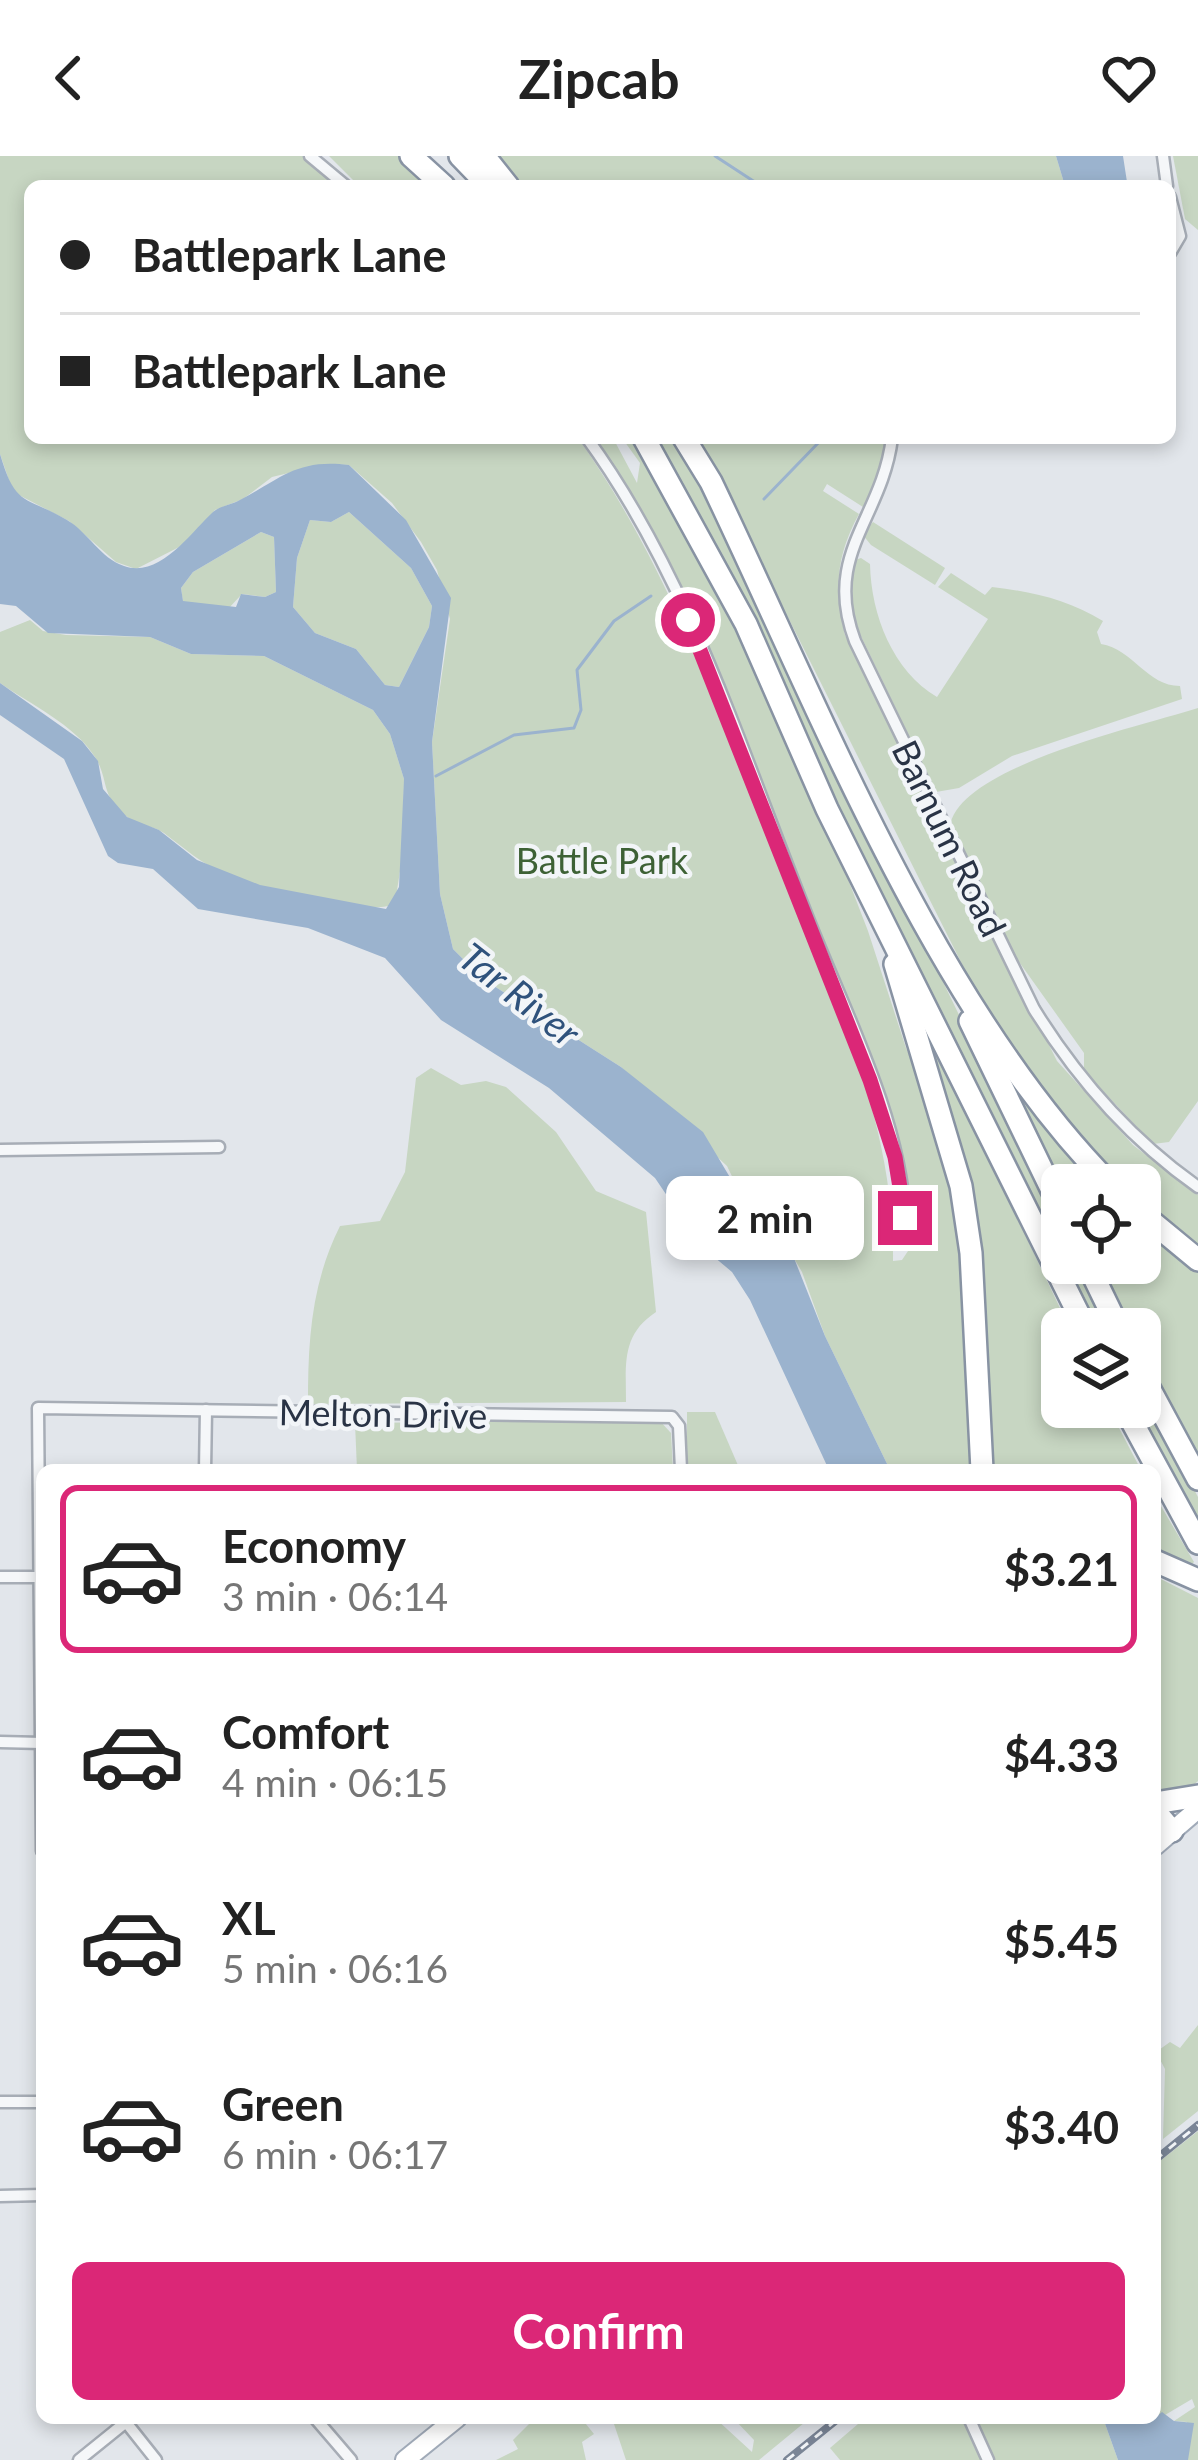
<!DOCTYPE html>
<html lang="en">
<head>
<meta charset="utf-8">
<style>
	:root { --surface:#fff; --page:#f2f2f2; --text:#222; --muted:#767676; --line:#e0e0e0; --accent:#db2777 }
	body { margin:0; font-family:Lato,sans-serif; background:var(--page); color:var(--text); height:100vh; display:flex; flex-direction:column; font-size:45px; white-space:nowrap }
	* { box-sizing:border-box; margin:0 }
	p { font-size:39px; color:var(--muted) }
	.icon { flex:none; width:66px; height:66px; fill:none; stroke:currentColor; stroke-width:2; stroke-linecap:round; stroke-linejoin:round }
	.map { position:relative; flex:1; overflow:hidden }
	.details { position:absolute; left:36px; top:1308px; width:1125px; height:960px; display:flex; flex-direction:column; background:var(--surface); border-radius:18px; box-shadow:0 6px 18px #0003 }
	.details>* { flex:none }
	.top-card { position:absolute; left:24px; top:24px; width:1152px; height:264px; border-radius:18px; box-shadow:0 6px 18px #0003; display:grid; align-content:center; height:264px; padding:0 36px; background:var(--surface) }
	.buttons { position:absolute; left:1041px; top:1008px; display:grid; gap:24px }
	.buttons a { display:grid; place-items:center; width:120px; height:120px; border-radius:18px; background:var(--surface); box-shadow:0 6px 18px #0003; font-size:60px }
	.end { position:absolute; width:54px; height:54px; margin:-27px; border:15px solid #db2777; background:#fff; box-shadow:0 0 0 6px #fff }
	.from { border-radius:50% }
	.bubble { position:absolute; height:84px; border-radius:18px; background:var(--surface); box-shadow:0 6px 18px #0003; font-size:39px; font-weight:700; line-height:84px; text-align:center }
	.top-card b { display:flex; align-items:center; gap:42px; height:114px; font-size:45px }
	.top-card b+b { border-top:3px solid var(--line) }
	.top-card i { width:30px; height:30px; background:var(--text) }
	ul { padding:21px 0 0; list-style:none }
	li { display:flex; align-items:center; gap:36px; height:168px; margin:0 24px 18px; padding:0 12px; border:6px solid transparent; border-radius:18px }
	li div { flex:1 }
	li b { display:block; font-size:45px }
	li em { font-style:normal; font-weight:700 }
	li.selected { border-color:var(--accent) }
	li>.icon { width:108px; height:108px; stroke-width:1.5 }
	.cta { display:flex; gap:24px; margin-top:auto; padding:24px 36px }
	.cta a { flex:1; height:138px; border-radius:18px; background:var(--accent); color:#fff; font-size:48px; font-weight:700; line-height:138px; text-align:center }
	header { display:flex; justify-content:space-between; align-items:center; height:156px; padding:0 36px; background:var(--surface); font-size:54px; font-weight:700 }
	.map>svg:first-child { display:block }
	.green { fill:#c7d6c2 }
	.water { fill:#9bb3ce; fill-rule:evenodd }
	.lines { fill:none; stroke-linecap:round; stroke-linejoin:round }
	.stream { stroke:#9bb3ce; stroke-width:3 }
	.street-casing { stroke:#a7adb6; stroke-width:15 }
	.primary-casing { stroke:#a0aab8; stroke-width:22 }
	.highway-casing { stroke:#8893a3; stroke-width:26 }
	.street { stroke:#f5f7f9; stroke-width:10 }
	.primary { stroke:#fff; stroke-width:18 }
	.highway { stroke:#fff; stroke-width:21 }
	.rail-casing { stroke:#7a8596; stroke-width:8 }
	.rail { stroke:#f2f5f8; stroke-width:3; stroke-dasharray:9; stroke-linecap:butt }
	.route { stroke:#db2777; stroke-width:15 }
	.labels { text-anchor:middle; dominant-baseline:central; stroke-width:9; stroke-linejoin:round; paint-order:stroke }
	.street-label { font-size:36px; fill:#293345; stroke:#f2f5f8 }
	.park-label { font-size:36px; fill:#3d6135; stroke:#f2f5f8 }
	.water-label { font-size:39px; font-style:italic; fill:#2f527c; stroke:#f2f5f8 }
</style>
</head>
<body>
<header><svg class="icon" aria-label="back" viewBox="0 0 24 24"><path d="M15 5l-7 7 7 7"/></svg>Zipcab<svg class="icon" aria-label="heart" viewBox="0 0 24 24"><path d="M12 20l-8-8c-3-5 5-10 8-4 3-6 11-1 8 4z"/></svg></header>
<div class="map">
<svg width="1198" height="2304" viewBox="0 0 1198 2304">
	<rect width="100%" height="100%" fill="#e2e6eb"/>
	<!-- green -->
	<g class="green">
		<path d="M 0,0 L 302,0 L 338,30 L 30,30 L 30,282 L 578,282 C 665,404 716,548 771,686 C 825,821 895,958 893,1105 L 902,1104 L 912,1089 L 910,1036 L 864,889 L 731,555 L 633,343 L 594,282 L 613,282 L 637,327 L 640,307 L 622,282 L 637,282 L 704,403 L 817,643 L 868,775 L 906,892 L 931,945 L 961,1054 L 970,1314 L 890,1314 L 825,1180 L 802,1116 L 778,1075 L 744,1045 L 727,1010 L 621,911 L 483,823 L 453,793 L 440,738 L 432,586 L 450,463 L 437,414 L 421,386 L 392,347 L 349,309 L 326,308 L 272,321 L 243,343 L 215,354 L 187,387 L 136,413 L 116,406 L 69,365 L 13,336 L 0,298 Z"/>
		<polygon points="329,0 402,0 434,30 359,30"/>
		<polygon points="496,0 1056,0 1065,30 522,30"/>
		<polygon points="1173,0 1198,0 1198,74 1185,63"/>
		<polygon points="654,282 675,282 730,385 1062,1072 1062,1107 1079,1107 1111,1173 1091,1173 704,370"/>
		<path d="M 698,282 L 887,282 L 883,309 L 863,351 L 827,328 L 823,335 L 859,358 C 836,400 834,432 845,479 L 1057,905 L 1133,989 L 1198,1039 L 1198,1097 L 1140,1052 L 1140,1029 L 1116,1029 L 1067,976 L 979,842 Z"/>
		<polygon points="349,356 411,412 432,450 429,471 399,531 385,529 356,493 315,477 293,451 297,402 310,364 331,366"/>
		<polygon points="873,366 945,412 935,429 871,389 862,378"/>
		<polygon points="261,376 274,381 276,436 265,441 242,438 228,453 183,446 181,432 193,416"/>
		<path d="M 861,402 L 870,408 C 871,459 893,515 937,541 L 988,463 L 938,431 L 951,417 L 985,439 L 992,431 C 1035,436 1068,444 1103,465 L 1097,476 L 1101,488 C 1133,493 1147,530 1180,530 L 1182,543 L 1012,600 L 959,632 L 936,636 L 857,472 L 848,430 L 852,405 Z"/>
		<path d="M 30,464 L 43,475 L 66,479 L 150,481 L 191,498 L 264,500 L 373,554 L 390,578 L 404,623 L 403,696 L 395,747 C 375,763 253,730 225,718 C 201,707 185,693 164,677 C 154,670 140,670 130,663 C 99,641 110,625 95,601 C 75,569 30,548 0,527 L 0,476 Z"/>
		<path d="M 1198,552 L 1198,945 L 1169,986 L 1153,988 L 1084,915 L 1084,897 L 1017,803 L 950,671 C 956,611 1145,569 1198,552 Z"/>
		<polygon points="918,854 1070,1173 1062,1173 1062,1251 1108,1251 1141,1314 986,1314 977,1117"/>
		<path d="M 431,912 L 461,929 L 486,925 L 506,931 L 556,976 L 596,1035 L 646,1056 L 656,1156 C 621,1179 626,1208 626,1246 L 308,1248 C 308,1185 311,1128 340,1070 L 380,1065 L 405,1016 L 416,922 Z"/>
		<polygon points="1022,933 1102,1029 1062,1032 1016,935"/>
		<polygon points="1140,1064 1198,1110 1198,1304 1140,1192 1140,1173 1131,1173 1099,1107 1140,1107"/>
		<polygon points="1140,1231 1198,1341 1198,1375 1129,1251 1140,1251"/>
		<polygon points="687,1256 715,1256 740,1314 687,1314"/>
		<polygon points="659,1264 671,1277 673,1314 357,1314 355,1267"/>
		<polygon points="1155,1340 1194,1406 1191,1409 1164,1397 1175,1406 1155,1400"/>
		<polygon points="1155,1420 1198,1442 1198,1625 1181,1640 1155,1642"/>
		<polygon points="1198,1869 1198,1955 1163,1983 1165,1913 1156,1896 1170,1886 1180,1892"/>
		<polygon points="1198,1975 1198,2304 1188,2304 1187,2266 1174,2265 1195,2251 1192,2243 1165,2259 1155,2259 1155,2009"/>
		<polygon points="535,2262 581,2262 594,2278 582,2286 586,2304 496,2304 518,2293 513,2284"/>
		<polygon points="612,2262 715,2262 752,2296 754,2284 733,2262 810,2262 759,2304 626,2304"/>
		<polygon points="865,2262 1103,2262 1118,2304 840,2304 830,2292"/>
	</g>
	<!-- water -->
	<g class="water">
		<polygon points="1056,0 1123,0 1127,26 1065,30"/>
		<path d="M 0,298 C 16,352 24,339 67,364 C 88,376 100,402 124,410 C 160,423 192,375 213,356 C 220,350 230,349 238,345 C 278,325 295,302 349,309 L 406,364 L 451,442 L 432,586 L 440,738 L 453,793 L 483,823 L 621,911 L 703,976 L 744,1045 L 788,1087 L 825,1180 L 890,1314 L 829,1314 L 750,1144 L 732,1116 L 701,1090 L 655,1022 L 549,932 L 441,864 L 385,802 L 308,772 L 198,753 L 153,713 L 118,707 L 108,700 L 64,603 L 0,559 L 0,527 L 82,585 L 98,605 L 103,633 L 127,661 L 159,674 L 197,704 L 260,729 L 386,753 L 399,731 L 404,623 L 390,578 L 373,554 L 264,500 L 191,498 L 150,481 L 48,477 L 16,450 L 0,448 ZM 349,356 L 411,412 L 432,450 L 429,471 L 399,531 L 385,529 L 356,493 L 315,477 L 293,451 L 297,402 L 310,364 L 331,366 ZM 261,376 L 274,381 L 276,436 L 265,441 L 241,438 L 236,451 L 183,445 L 181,432 L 193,416 Z"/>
		<polygon points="1162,2256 1174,2265 1194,2267 1188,2304 1118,2304 1103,2262 1155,2262"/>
	</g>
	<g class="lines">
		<!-- stream -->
		<g class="stream">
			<polyline points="715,0 761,30"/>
			<polyline points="764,343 823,282"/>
			<polyline points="436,620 514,579 574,572 581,554 577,514 614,465 651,440"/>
		</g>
		<!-- street casing -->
		<g class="street-casing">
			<g id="street">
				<polyline points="310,0 346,30"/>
				<polyline points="1163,0 1167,30"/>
				<polyline points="1170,41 1180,80 1170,97"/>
				<path d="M 587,282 C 690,423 743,600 807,760 C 844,855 900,960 905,1062"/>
				<path d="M 892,282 C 882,363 822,398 855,485 L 1034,853 C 1078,924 1130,983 1198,1031"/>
				<polyline points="0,994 219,991"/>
				<polyline points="205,1314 206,1254"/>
				<polyline points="0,1421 42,1421"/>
				<polyline points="0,1586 42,1587"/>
				<polyline points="42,1695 38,1252 672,1261 679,1270 681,1314"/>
				<polyline points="0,1946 42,1946"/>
				<polyline points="0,2040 42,2039"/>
				<polyline points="315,2262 351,2304"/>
				<polyline points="969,2262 988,2304"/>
				<polyline points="125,2265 156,2304"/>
				<polyline points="79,2304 131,2262"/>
			</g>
		</g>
		<!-- primary casing -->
		<g class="primary-casing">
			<g id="primary">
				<polyline points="1155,1690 1198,1653"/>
				<polyline points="405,2304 457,2262"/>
			</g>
		</g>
		<!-- highway casing -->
		<g class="highway-casing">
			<g id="highway">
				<polyline points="411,0 444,30"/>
				<polyline points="460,0 489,30"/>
				<polyline points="484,0 508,30"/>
				<polyline points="644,282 746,468 827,653 1086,1173"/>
				<path d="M 684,282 L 711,326 C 819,551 935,852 1111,1029"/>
				<polyline points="895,808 961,1030 971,1097 982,1314"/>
				<polyline points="970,865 1062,1055"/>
				<polyline points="1140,1056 1198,1104"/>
				<polyline points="1087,1107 1119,1173"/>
				<polyline points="1140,1215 1198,1323"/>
				<polyline points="1124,1251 1198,1387"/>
				<polyline points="1155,1405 1198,1424"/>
				<polyline points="1155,1647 1198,1640"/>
				<polyline points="1155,1655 1172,1675"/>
			</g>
		</g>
		<!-- street -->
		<use href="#street" class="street"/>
		<!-- primary -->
		<use href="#primary" class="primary"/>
		<!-- highway -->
		<use href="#highway" class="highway"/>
		<!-- rail casing -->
		<g class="rail-casing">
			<g id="rail">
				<polyline points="1155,2004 1198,1969"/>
				<polyline points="787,2304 839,2262"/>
			</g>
		</g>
		<!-- rail -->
		<use href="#rail" class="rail"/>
	</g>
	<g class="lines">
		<!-- route -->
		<polyline class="route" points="688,464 870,924 895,1001 905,1062"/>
	</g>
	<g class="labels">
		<!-- street labels -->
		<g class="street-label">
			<text transform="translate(950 682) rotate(64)">Barnum Road</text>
			<text transform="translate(383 1257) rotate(1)">Melton Drive</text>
		</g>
		<!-- park labels -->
		<g class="park-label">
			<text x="602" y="704">Battle Park</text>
		</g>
		<!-- water labels -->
		<g class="water-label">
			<text transform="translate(520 838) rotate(38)">Tar River</text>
		</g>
	</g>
</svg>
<div class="buttons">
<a><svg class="icon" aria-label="locate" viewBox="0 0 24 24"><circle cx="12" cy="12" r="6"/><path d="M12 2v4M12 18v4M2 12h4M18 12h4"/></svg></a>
<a><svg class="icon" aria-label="layers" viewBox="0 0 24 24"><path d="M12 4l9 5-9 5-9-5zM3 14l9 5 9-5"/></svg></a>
</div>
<i class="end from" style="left:688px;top:464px"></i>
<i class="end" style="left:905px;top:1062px"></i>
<div class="bubble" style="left:666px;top:1020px;width:198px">2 min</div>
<div class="top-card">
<b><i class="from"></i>Battlepark Lane</b>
<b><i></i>Battlepark Lane</b>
</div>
<section class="details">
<ul>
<li class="selected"><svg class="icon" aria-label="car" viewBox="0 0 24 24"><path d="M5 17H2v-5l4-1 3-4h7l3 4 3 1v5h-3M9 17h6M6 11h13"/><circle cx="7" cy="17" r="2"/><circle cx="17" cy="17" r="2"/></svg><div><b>Economy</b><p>3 min · 06:14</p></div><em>$3.21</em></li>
<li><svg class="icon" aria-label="car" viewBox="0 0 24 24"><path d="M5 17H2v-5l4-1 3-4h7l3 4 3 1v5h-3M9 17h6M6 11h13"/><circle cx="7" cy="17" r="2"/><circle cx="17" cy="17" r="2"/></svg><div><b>Comfort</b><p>4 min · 06:15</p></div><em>$4.33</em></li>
<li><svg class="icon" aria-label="car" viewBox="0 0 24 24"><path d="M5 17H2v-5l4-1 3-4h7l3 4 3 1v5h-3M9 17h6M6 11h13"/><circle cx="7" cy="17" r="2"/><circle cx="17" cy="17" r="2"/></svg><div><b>XL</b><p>5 min · 06:16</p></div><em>$5.45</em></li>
<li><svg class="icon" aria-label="car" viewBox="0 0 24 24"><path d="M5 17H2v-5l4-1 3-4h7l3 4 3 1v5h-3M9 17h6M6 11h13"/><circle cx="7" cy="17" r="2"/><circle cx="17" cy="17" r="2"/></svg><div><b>Green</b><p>6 min · 06:17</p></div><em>$3.40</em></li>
</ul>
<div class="cta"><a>Confirm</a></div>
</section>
</div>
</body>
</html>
